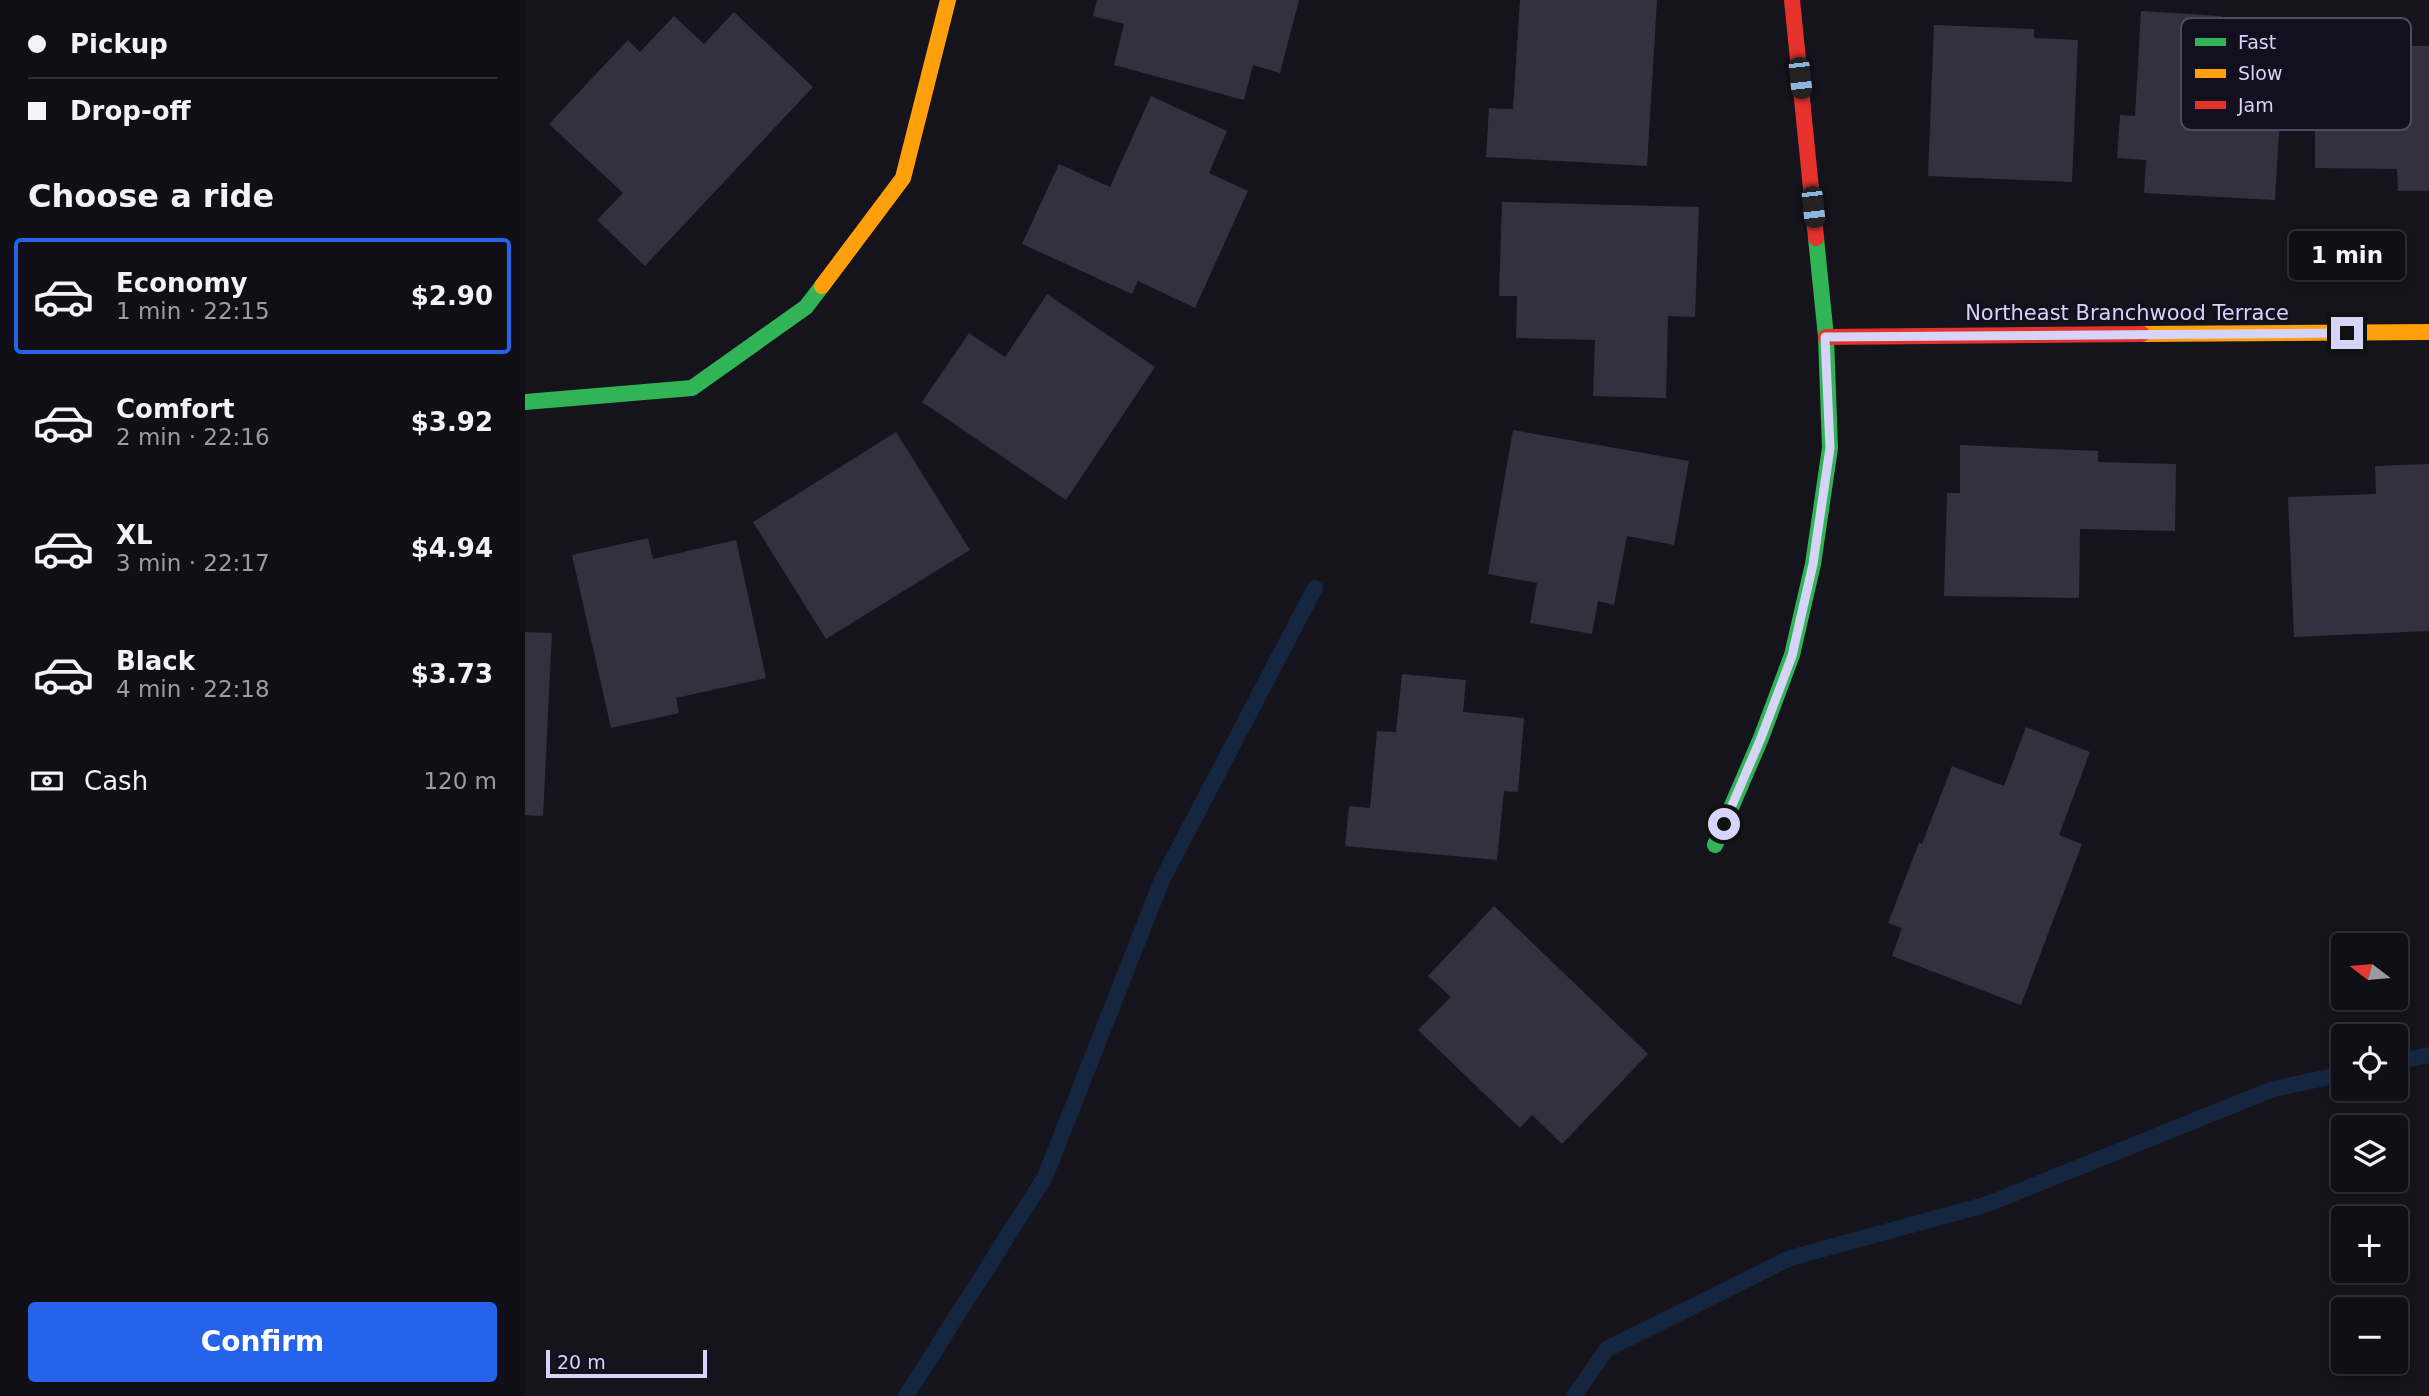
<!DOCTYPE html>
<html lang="en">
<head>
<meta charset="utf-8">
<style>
	:root { --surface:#100f15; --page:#19181e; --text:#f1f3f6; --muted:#9c9ca0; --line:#302f34; --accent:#2563eb }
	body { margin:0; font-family:"DejaVu Sans",sans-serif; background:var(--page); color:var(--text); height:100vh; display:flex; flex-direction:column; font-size:26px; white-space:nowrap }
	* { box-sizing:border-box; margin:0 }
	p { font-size:23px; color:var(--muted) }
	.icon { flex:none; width:38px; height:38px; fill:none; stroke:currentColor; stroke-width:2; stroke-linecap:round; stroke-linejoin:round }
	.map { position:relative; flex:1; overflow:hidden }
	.drawer { display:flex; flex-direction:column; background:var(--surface); width:525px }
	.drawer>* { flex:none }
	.top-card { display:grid; align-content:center; height:154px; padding:0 28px; background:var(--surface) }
	.needle { width:46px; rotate:286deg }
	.buttons { position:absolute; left:1806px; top:933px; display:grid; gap:14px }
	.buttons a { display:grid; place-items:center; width:77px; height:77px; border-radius:7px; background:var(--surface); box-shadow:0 4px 10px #0003,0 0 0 2px var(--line); font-size:35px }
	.scale { position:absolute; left:21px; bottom:18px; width:161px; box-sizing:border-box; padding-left:7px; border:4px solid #d7d4f9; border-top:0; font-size:19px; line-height:24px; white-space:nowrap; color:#d7d4f9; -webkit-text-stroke:5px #12101f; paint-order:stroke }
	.end { position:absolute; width:32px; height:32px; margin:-16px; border:9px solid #d7d4f9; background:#111; box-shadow:0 0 0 4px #111 }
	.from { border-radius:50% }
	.bubble { position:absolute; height:49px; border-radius:7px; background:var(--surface); box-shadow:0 4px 10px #0003,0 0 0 2px var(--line); font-size:23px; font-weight:700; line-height:49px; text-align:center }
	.car { position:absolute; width:21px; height:42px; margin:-21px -10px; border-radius:9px; box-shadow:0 0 5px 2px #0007; background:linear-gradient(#222 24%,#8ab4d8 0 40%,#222 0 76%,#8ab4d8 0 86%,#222 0) }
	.top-card b { display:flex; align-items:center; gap:24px; height:66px; font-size:26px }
	.top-card b+b { border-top:2px solid var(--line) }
	.top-card i { width:18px; height:18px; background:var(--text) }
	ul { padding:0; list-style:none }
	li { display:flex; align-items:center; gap:21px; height:116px; margin:0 14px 10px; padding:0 14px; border:4px solid transparent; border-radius:7px }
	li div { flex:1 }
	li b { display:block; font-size:26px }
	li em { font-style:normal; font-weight:700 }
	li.active { border-color:var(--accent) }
	li>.icon { width:63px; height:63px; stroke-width:1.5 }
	h2 { padding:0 28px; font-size:32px; line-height:84px }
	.pay { display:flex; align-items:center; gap:18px; height:77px; padding:0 28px; font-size:26px }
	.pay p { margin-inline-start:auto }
	.primary-button { display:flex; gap:14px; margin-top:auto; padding:14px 28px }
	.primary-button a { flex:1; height:80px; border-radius:7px; background:var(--accent); color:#fff; font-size:28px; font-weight:700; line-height:80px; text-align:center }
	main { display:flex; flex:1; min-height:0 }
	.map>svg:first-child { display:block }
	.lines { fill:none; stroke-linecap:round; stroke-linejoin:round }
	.stream { stroke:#152740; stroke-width:16 }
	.building { fill:#33313e }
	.fast { stroke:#30b455; stroke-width:16 }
	.slow { stroke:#ff9f0a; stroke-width:16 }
	.jam { stroke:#e5322d; stroke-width:16 }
	.route { stroke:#d7d4f9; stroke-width:9 }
	.labels { text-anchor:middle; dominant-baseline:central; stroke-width:5; stroke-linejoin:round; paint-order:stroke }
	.street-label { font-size:21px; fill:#d7d4f9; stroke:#12101f }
	.key { fill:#12101f; stroke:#4d4b60; stroke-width:2 }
	.key-label { font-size:19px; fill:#d7d4f9 }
</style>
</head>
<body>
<main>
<section class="drawer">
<div class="top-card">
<b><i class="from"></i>Pickup</b>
<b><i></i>Drop-off</b>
</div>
<h2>Choose a ride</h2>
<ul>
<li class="active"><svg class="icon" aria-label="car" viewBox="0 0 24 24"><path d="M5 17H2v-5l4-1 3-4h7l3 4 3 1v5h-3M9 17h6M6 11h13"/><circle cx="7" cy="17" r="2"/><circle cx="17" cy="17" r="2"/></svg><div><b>Economy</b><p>1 min · 22:15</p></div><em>$2.90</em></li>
<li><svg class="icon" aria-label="car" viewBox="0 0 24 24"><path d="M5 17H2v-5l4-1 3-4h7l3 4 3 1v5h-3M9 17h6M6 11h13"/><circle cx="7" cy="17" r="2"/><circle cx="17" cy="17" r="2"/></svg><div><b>Comfort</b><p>2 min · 22:16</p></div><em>$3.92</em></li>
<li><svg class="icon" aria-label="car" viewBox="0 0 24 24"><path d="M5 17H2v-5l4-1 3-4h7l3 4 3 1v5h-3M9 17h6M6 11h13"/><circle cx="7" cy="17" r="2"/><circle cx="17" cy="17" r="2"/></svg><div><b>XL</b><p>3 min · 22:17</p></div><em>$4.94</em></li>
<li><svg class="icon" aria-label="car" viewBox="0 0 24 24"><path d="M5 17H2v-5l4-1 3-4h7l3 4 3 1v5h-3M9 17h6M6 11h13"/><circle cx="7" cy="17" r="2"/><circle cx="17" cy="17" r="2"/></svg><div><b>Black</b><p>4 min · 22:18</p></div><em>$3.73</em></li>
</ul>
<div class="pay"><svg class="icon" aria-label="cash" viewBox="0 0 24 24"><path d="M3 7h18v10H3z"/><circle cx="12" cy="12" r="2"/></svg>Cash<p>120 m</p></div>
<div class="primary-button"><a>Confirm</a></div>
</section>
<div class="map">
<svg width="1904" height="1396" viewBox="0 0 1904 1396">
	<rect width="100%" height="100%" fill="#15141c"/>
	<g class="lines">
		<!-- stream -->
		<g class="stream">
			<polyline points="1871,1062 1904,1055"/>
			<polyline points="381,1396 520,1177 637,880 790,588"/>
			<polyline points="1049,1396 1082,1349 1265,1258 1463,1204 1748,1089 1818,1074"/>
		</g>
	</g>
	<!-- building -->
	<g class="building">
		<polygon points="572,0 774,0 755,73 728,65 719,100 589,65 599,24 568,16"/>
		<polygon points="995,0 1132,0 1122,166 961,157 964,108 988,109"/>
		<polygon points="1616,11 1696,16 1694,30 1734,32 1729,114 1755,116 1750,200 1619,193 1621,160 1592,158 1595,115 1610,116"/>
		<polygon points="209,12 288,87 120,266 72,220 98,193 24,124 103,40 115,52 149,16 179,44"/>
		<polygon points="1409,25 1509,29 1509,38 1553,40 1547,182 1403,176"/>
		<polygon points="1816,46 1904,46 1904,191 1873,191 1872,169 1790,168 1790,70 1815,71"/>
		<polygon points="626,96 702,131 684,173 723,191 670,308 613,281 607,294 497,244 534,164 585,187"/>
		<polygon points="977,202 1174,207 1170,317 1143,316 1141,398 1068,396 1070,340 991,338 992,296 974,296"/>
		<polygon points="522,294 630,367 541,500 397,402 444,333 480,357"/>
		<polygon points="988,430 1164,461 1149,545 1102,536 1089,605 1073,601 1067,634 1005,623 1012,583 963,574"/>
		<polygon points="371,432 445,550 301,639 228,522"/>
		<polygon points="1435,445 1573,451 1573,462 1651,464 1650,531 1555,529 1554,598 1419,596 1422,493 1435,493"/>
		<polygon points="1904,464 1904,631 1769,637 1763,497 1851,494 1850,466"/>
		<polygon points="123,538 128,559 211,540 241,678 151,698 154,713 86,728 47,555"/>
		<polygon points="0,632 27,633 18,816 0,815"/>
		<polygon points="877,674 941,680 938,712 999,718 993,792 979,791 972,860 820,846 824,806 845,808 852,731 871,732"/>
		<polygon points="1501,727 1565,752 1534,835 1557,844 1496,1005 1367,956 1377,928 1363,923 1394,843 1397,844 1427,766 1479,786"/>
		<polygon points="969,906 1123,1054 1037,1144 1007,1115 995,1128 893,1030 926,997 903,976"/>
	</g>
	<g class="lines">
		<!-- fast -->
		<g class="fast">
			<polyline points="0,402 167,388 281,307 297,286"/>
			<polyline points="1190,845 1236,738 1267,655 1288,564 1305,448 1301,337 1291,238"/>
		</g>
		<!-- slow -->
		<g class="slow">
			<polyline points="297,286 378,178 423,0"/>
			<polyline points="1617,334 1904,332"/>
		</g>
		<!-- jam -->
		<g class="jam">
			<polyline points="1267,0 1291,238"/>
			<polyline points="1301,337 1617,334"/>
		</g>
	</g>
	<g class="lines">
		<!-- route -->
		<polyline class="route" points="1199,824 1236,738 1267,656 1288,564 1305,448 1300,337 1822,333"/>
	</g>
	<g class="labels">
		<!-- street labels -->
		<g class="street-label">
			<text x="1602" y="313">Northeast Branchwood Terrace</text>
		</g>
	</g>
	<!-- legend -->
	<rect x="1656" y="18" width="230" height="112" rx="10" class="key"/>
	<rect x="1670" y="38" width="31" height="8" fill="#30b455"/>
	<rect x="1670" y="69" width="31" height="9" fill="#ff9f0a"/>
	<rect x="1670" y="101" width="31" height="8" fill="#e5322d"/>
	<g class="key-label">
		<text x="1713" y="49">Fast</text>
		<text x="1713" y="80">Slow</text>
		<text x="1713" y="112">Jam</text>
	</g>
</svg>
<div class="buttons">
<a><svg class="needle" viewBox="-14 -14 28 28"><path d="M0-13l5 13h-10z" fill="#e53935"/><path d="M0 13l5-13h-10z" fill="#9c9ca0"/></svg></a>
<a><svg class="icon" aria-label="locate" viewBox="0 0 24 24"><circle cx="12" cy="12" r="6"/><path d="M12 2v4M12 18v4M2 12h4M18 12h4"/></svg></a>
<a><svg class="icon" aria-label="layers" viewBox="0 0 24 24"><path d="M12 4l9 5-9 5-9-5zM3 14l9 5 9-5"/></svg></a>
<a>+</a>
<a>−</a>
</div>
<div class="scale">20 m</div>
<i class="end from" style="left:1199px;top:824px"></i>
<i class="end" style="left:1822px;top:333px"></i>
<div class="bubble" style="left:1764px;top:231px;width:116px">1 min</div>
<i class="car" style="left:1275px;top:78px;rotate:174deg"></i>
<i class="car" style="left:1288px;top:207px;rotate:174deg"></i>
</div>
</main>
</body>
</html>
